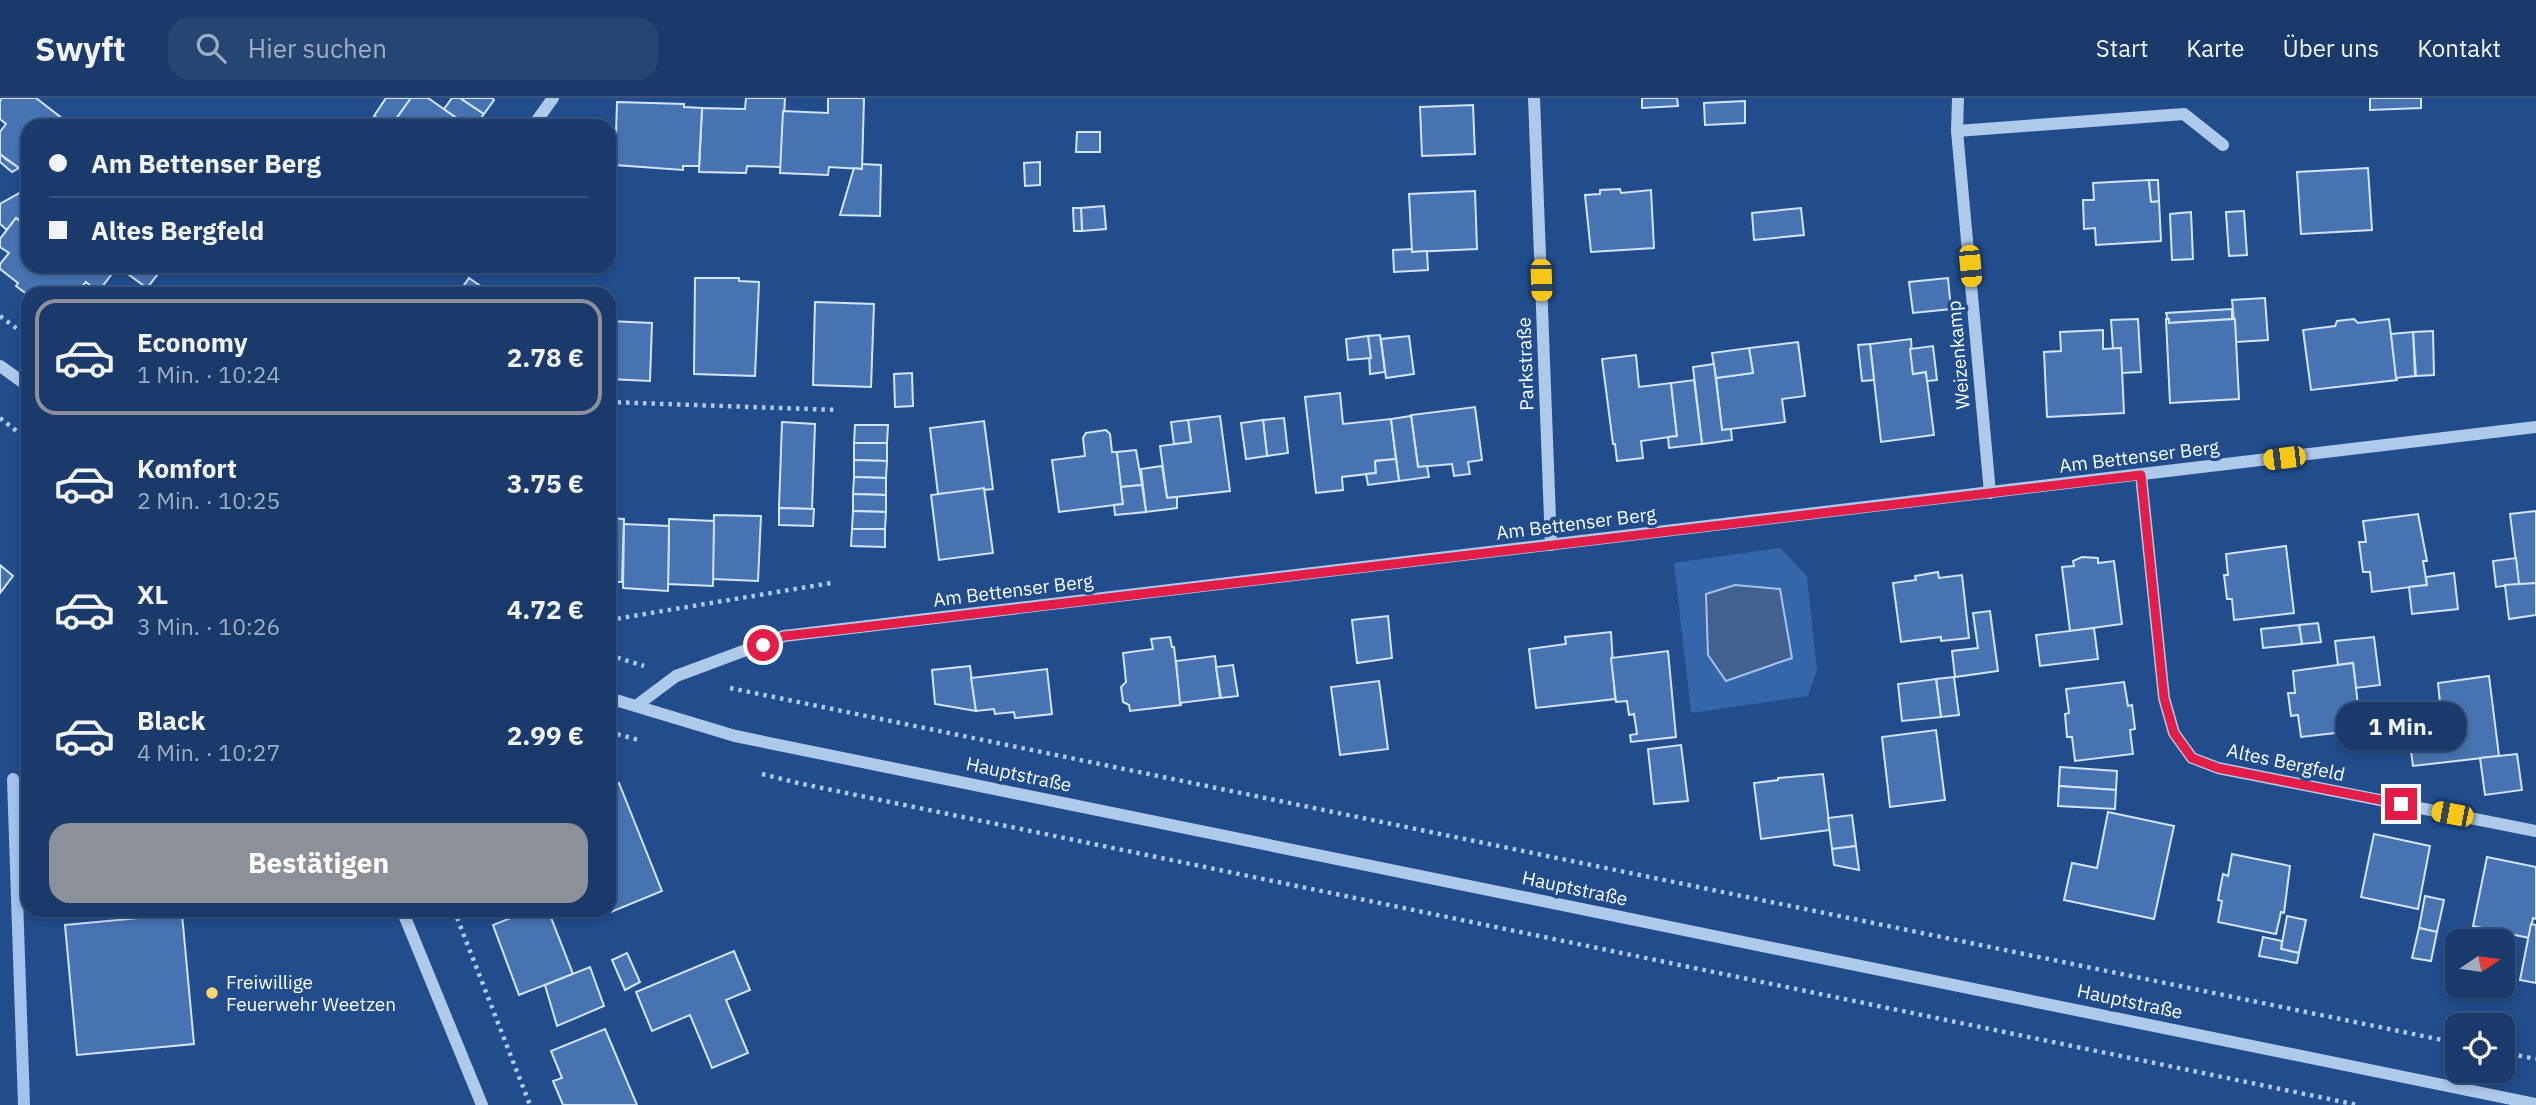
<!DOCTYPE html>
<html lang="de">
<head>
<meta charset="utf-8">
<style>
	:root { --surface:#193a6a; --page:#264572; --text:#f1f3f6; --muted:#9fadc1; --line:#37547e; --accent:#8c9099 }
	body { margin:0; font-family:"IBM Plex Sans",sans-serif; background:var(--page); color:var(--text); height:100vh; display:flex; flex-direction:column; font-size:26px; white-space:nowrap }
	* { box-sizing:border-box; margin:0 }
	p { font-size:23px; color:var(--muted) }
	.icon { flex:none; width:38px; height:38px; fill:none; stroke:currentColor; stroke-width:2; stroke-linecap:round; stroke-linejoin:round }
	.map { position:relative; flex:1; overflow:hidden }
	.drawer { position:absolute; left:21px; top:189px; width:595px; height:630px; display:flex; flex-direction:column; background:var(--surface); border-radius:21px; box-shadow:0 4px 10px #0003,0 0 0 2px var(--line) }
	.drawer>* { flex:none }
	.guide { position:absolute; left:21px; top:21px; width:595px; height:154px; border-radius:21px; box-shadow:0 4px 10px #0003,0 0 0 2px var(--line); display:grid; align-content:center; height:154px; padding:0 28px; background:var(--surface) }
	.needle { width:46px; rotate:77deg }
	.buttons { position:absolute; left:2445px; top:831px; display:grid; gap:14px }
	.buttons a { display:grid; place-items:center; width:70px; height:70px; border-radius:14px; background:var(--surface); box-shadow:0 4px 10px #0003,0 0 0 2px var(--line); font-size:35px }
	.end { position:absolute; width:32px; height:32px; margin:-16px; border:9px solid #e11d48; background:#fff; box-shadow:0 0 0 4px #fff }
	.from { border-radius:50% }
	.bubble { position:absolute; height:49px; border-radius:21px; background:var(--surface); box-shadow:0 4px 10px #0003,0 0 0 2px var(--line); font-size:23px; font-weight:700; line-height:49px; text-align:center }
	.car { position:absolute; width:21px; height:42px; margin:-21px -10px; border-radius:9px; box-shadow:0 0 5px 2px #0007; background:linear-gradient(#f5c518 24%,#345 0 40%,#f5c518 0 76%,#345 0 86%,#f5c518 0) }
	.guide b { display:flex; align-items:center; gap:24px; height:66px; font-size:26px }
	.guide b+b { border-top:2px solid var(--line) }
	.guide i { width:18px; height:18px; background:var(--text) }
	ul { padding:12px 0 0; list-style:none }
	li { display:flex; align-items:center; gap:21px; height:116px; margin:0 14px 10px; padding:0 14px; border:4px solid transparent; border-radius:21px }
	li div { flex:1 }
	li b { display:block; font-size:26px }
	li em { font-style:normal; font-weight:700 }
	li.active { border-color:var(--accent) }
	li>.icon { width:63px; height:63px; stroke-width:1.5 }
	.primary-button { display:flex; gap:14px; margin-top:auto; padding:14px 28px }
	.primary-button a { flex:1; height:80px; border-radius:21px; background:var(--accent); color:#fff; font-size:28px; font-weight:700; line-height:80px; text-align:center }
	header { display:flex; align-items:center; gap:42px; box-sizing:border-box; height:98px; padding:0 35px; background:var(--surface); border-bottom:2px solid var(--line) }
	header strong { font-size:33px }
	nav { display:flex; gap:38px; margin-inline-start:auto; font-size:24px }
	.search { width:490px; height:63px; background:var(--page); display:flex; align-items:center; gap:18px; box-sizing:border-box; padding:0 24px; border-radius:21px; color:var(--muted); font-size:26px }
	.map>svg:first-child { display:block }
	.green { fill:#3566aa }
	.water { fill:#42618f; stroke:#a3c3ed; stroke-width:2 }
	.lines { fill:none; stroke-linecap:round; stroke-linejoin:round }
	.stream { stroke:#a3c3ed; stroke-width:12 }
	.building { fill:#4674b2; stroke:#d4e4f8; stroke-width:2 }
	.path { stroke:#afc9eb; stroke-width:4.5; stroke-dasharray:3.5 5; stroke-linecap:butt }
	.minor { stroke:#afc9eb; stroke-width:12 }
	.route { stroke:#e11d48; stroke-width:9 }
	.poi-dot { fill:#f8d571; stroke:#214d8d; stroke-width:2.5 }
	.labels { text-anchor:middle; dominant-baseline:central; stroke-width:7; stroke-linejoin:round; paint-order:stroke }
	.street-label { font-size:19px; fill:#fff; stroke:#214d8d }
	.poi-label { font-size:19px; fill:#fff; stroke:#214d8d; text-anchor:start }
</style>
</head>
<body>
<header>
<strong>Swyft</strong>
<div class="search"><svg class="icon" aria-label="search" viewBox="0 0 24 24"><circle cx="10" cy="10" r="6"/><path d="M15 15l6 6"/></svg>Hier suchen</div>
<nav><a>Start</a><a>Karte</a><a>Über uns</a><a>Kontakt</a></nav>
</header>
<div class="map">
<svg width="2536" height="1007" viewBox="0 0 2536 1007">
	<rect width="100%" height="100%" fill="#214d8d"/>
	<!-- green -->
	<polygon class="green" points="1780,450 1807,478 1817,572 1808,598 1691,615 1674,465"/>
	<!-- water -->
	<polygon class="water" points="1735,487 1780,491 1792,560 1726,583 1708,557 1706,496"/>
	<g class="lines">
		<!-- stream -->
		<polyline class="stream" points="13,681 24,1007"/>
	</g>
	<!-- building -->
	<g class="building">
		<polygon points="2,0 36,0 72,28 28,28 28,65 19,70 0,56 0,34 6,26 0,21 0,3"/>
		<polygon points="386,0 411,0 391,28 374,18"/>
		<polygon points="411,0 428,0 468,28 391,28"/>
		<polygon points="452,0 460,0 484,16 475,28 468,28 444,11"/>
		<polygon points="460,0 492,0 494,2 484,16"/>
		<polygon points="746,0 785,0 781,69 747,68 746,75 699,74 702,10 745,11"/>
		<polygon points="828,0 864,0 862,71 829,69 828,77 780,75 783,13 828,15"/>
		<polygon points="1642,0 1677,0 1678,8 1642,10"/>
		<polygon points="2370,0 2421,0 2421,10 2370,12"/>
		<polygon points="1745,3 1745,25 1705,27 1704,5"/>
		<polygon points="617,4 684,6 684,9 702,10 699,68 683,68 683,72 615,67"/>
		<polygon points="1473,7 1475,56 1422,58 1420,9"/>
		<polygon points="1077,34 1100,34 1100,54 1076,54"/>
		<polygon points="0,56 7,62 19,70 12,74 0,64"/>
		<polygon points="1040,64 1040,87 1025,88 1024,65"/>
		<polygon points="862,66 881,67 880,118 840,117 854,70 862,71"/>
		<polygon points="2368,70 2372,132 2301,136 2297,74"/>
		<polygon points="2149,82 2151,104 2159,103 2161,143 2096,147 2095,130 2084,131 2083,102 2094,102 2093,85"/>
		<polygon points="2149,82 2158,82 2159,103 2151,104"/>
		<polygon points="1620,91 1621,95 1651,92 1654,150 1591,154 1585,97 1600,96 1600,92"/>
		<polygon points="23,93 28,97 28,129 16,120 7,132 0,126 0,106"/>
		<polygon points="1475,93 1477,151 1412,154 1409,96"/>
		<polygon points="1104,108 1106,131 1082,133 1081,110"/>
		<polygon points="1073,110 1081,110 1082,133 1074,133"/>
		<polygon points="1801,110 1804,137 1754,142 1752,115"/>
		<polygon points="2244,113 2247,157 2229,158 2226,114"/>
		<polygon points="2191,114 2193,161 2172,162 2170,116"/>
		<polygon points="16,120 28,129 28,168 118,168 98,194 86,184 76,196 28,197 16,188 18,185 0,171 0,166 9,155 0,149 0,141"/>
		<polygon points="1412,151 1412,154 1427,153 1428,172 1394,174 1393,152"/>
		<polygon points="117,168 164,168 147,190"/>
		<polygon points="469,180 492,196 458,196"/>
		<polygon points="695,180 739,180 739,183 759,184 755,278 694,276"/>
		<polygon points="1948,180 1951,211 1913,215 1909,184"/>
		<polygon points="2265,200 2268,242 2236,244 2232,202"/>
		<polygon points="815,204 874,206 871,289 813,287"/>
		<polygon points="2232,211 2232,221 2169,225 2166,215"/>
		<polygon points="2138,221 2141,274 2121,275 2121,250 2113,251 2111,222"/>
		<polygon points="2166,221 2169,221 2169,225 2235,221 2239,301 2170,305"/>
		<polygon points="2354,221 2358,225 2389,221 2397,282 2311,292 2303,232 2335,228 2337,223"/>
		<polygon points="609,223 652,225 650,283 609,281"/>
		<polygon points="2103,232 2103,251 2121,250 2124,315 2047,319 2044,254 2061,253 2060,234"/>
		<polygon points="2433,233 2434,277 2416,278 2413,234"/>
		<polygon points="2413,234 2415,278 2396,280 2391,236"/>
		<polygon points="1380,237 1385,274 1370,276 1368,238"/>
		<polygon points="1368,238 1371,260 1348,262 1346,241"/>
		<polygon points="1409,238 1414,276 1386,280 1381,241"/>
		<polygon points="1911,241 1913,276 1926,274 1934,337 1881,344 1870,246"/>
		<polygon points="1798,244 1805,298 1782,301 1785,324 1722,332 1716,280 1753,275 1749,250"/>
		<polygon points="1870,246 1874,282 1862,283 1858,247"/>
		<polygon points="1933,248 1937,282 1927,283 1926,274 1913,276 1910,251"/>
		<polygon points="1749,250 1753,275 1716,280 1712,255"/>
		<polygon points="1636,257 1639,289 1671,285 1677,338 1641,343 1643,360 1617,363 1615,346 1613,346 1602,261"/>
		<polygon points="1714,266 1722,332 1731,331 1732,342 1702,346 1693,269"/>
		<polygon points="912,275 913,308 895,309 894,276"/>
		<polygon points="1694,282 1702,346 1669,350 1668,339 1677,338 1671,285"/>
		<polygon points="1340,295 1343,326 1391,321 1396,361 1375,363 1376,375 1342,379 1343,392 1316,395 1305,299"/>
		<polygon points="1475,309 1482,362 1468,364 1470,376 1454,378 1452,366 1418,369 1411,317"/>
		<polygon points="1220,318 1230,393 1167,400 1160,348 1191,344 1188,322"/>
		<polygon points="1411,318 1418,369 1427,368 1429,379 1399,383 1391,321"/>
		<polygon points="1284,320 1288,355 1267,358 1263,322"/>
		<polygon points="1188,322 1191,344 1174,346 1171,324"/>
		<polygon points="1263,322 1267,358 1246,361 1241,325"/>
		<polygon points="984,323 993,391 938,396 930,330"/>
		<polygon points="782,324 815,326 812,411 779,410"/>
		<polygon points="855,327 888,327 887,345 854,345"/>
		<polygon points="1106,332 1110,336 1112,354 1117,354 1123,406 1059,414 1052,362 1085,358 1083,340 1086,335"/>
		<polygon points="854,345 887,345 887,363 854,362"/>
		<polygon points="1136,352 1142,387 1121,389 1117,354"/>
		<polygon points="1396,361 1399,383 1368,387 1366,376 1376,375 1375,363"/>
		<polygon points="854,362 887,363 886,380 854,379"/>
		<polygon points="1162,368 1167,400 1177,399 1177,410 1146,414 1141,371"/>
		<polygon points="854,379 886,380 886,397 853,396"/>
		<polygon points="1142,387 1146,414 1115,417 1114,407 1123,406 1121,389"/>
		<polygon points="984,390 993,455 939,462 931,397"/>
		<polygon points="853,396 886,397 886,414 853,413"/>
		<polygon points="779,410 814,411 813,428 779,427"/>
		<polygon points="853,413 886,414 885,431 852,431"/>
		<polygon points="2536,413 2536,485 2519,488 2510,416"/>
		<polygon points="2418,416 2427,463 2423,463 2427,487 2372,494 2370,474 2363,474 2359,444 2366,444 2363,423"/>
		<polygon points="714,417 761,418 758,483 712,481"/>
		<polygon points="609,420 624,421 622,484 609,484"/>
		<polygon points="669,421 714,423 713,488 668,486"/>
		<polygon points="624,426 669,428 668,493 623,490"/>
		<polygon points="852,431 885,431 885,449 851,448"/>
		<polygon points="2286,448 2294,515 2234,522 2232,501 2227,501 2224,477 2228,477 2226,456"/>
		<polygon points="2082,459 2098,460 2098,465 2114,463 2122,526 2070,533 2062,469 2074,468 2073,463"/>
		<polygon points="2516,460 2519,486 2496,489 2493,463"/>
		<polygon points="0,467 13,478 0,495"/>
		<polygon points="1938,474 1939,480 1962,477 1969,540 1941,543 1941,539 1901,544 1893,485 1916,482 1915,478"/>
		<polygon points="2454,475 2458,511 2412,516 2409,489 2427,487 2426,479"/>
		<polygon points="2536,485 2536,517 2509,521 2505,487"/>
		<polygon points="1990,513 1998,573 1955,579 1952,553 1978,550 1973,515"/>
		<polygon points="1388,518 1392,560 1357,565 1352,522"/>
		<polygon points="2318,525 2321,544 2302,546 2299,527"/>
		<polygon points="2299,527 2302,546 2263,550 2261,531"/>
		<polygon points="2094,530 2098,561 2040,568 2036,537"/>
		<polygon points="1611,534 1615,601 1536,610 1529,551 1566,546 1565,539"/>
		<polygon points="1170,539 1172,549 1174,549 1181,607 1130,613 1129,607 1123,604 1121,589 1126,584 1123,555 1153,551 1151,541"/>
		<polygon points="2374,539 2380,587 2356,590 2353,565 2338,567 2335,543"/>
		<polygon points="1668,553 1676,639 1631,644 1630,637 1637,636 1634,616 1629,617 1627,603 1616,604 1611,560"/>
		<polygon points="1215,558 1220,600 1180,605 1176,563"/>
		<polygon points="2353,565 2361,632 2301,639 2298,617 2291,618 2288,595 2295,595 2293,573"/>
		<polygon points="1233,567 1238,598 1221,600 1216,569"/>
		<polygon points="970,568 976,613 935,606 932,572"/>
		<polygon points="1047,571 1052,616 1015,620 1014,614 995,616 994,611 976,613 971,580"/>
		<polygon points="2489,578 2499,658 2413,668 2405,609 2440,605 2438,585"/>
		<polygon points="1954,579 1959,617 1941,619 1936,581"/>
		<polygon points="1936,581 1941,619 1902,623 1898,586"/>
		<polygon points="1379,583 1388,651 1340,657 1331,589"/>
		<polygon points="2124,584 2128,608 2132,607 2135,631 2130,632 2133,656 2075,663 2072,639 2067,639 2065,616 2069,615 2066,591"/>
		<polygon points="1936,632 1945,702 1890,709 1882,639"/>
		<polygon points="1681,647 1688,703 1654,706 1648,651"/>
		<polygon points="2517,656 2522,692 2485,697 2480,660"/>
		<polygon points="2060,669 2117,673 2116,692 2059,688"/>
		<polygon points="1823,676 1830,732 1761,741 1754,685 1778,682 1778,680"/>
		<polygon points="619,685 662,793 611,814 609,809 609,689"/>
		<polygon points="2059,688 2116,692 2115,711 2058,708"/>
		<polygon points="2108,714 2174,728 2154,821 2064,802 2072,765 2097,770"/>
		<polygon points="1852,717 1856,748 1832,751 1828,720"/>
		<polygon points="2374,736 2430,748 2418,811 2361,799"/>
		<polygon points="1856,748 1859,772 1834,767 1832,751"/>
		<polygon points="2232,756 2290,768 2284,815 2281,814 2276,836 2218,824 2222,803 2218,802 2223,776 2228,778"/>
		<polygon points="2487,759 2536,769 2536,821 2533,820 2529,840 2473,828"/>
		<polygon points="2425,798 2444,802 2437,834 2419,830"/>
		<polygon points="531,812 548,812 573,876 519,897 493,827"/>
		<polygon points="182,816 194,946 77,957 65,827"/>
		<polygon points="2287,818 2306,822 2299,855 2281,851"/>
		<polygon points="2531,826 2536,827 2536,885 2520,882"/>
		<polygon points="2419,830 2437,834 2431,863 2412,860"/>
		<polygon points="2263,839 2282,843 2281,851 2299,855 2297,865 2259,858"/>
		<polygon points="734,853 750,892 726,902 748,955 712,970 690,917 652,933 636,894"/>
		<polygon points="627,855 640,884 625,892 612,862"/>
		<polygon points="590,869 604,908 557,928 545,887"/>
		<polygon points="605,931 637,1007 563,1007 553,983 562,980 551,953"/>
	</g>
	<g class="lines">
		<!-- path -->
		<g class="path">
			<polyline points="0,218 28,239"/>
			<polyline points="609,304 837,312"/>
			<polyline points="0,320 28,342"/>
			<polyline points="609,522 831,485"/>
			<polyline points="609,557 644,568"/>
			<polyline points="730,590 2457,945"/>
			<polyline points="609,634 639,642"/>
			<polyline points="762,676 798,685 2358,1007"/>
			<polyline points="454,812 530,1007"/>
			<polyline points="2502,954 2536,961"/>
		</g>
		<!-- minor -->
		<g class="minor">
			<polyline points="1534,0 1551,447"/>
			<polyline points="1958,0 1957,33 1990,395"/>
			<polyline points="533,28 553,0"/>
			<polyline points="1957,33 2184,16 2223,47"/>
			<polyline points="0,268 28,288"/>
			<polyline points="2141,377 2164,600 2174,635 2192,660 2218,670 2536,733"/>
			<polyline points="609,600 735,638 2536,1006"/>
			<polyline points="636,608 676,578 784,538 2536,329"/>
			<polyline points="402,812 482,1007"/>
		</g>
	</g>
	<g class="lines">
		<!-- route -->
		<polyline class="route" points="763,547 784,538 830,533 2141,377 2164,600 2174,635 2192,660 2218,670 2401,706"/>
	</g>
	<!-- markers -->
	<circle class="poi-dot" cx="212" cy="895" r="7"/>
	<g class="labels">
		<!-- street labels -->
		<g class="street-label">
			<text transform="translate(1958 257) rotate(-95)">Weizenkamp</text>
			<text transform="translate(1525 266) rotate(-92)">Parkstraße</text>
			<text transform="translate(2139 358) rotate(-7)">Am Bettenser Berg</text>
			<text transform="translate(1576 425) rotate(-7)">Am Bettenser Berg</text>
			<text transform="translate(1013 492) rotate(-7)">Am Bettenser Berg</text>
			<text transform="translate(2286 664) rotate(12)">Altes Bergfeld</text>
			<text transform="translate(1019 676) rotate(12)">Hauptstraße</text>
			<text transform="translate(1575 790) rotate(12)">Hauptstraße</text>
			<text transform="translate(2130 903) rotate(12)">Hauptstraße</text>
		</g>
		<!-- poi labels -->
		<g class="poi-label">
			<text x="226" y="884">Freiwillige<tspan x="226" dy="22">Feuerwehr Weetzen</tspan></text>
		</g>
	</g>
</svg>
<div class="buttons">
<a><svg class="needle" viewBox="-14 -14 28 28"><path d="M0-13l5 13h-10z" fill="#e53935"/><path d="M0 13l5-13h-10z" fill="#9fadc1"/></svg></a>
<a><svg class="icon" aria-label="locate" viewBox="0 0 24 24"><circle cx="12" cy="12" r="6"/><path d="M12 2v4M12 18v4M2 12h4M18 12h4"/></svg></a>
</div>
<i class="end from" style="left:763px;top:547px"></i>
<i class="end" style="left:2401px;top:706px"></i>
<div class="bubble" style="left:2336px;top:604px;width:130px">1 Min.</div>
<i class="car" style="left:1970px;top:168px;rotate:175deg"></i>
<i class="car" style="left:1541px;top:182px;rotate:178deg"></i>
<i class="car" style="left:2284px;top:360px;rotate:263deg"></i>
<i class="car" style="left:2452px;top:716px;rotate:281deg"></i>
<div class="guide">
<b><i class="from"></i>Am Bettenser Berg</b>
<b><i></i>Altes Bergfeld</b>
</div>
<section class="drawer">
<ul>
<li class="active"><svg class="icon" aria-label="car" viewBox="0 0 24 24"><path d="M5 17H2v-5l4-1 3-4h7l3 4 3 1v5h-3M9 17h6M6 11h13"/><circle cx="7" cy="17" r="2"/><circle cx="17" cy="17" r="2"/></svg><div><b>Economy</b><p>1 Min. · 10:24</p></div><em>2.78 €</em></li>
<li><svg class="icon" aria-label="car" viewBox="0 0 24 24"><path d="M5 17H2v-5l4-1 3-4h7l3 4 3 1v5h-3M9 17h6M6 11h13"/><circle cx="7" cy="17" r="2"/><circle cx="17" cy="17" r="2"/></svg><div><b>Komfort</b><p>2 Min. · 10:25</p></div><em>3.75 €</em></li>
<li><svg class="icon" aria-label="car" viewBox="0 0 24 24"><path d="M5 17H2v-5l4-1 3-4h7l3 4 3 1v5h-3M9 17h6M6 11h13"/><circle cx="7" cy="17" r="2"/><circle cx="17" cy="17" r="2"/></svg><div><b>XL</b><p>3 Min. · 10:26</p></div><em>4.72 €</em></li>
<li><svg class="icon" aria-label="car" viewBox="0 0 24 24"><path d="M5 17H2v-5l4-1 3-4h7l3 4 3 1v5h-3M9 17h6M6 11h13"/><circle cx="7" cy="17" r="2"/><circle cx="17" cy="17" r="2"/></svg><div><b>Black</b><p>4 Min. · 10:27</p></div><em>2.99 €</em></li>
</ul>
<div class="primary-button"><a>Bestätigen</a></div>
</section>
</div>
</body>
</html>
